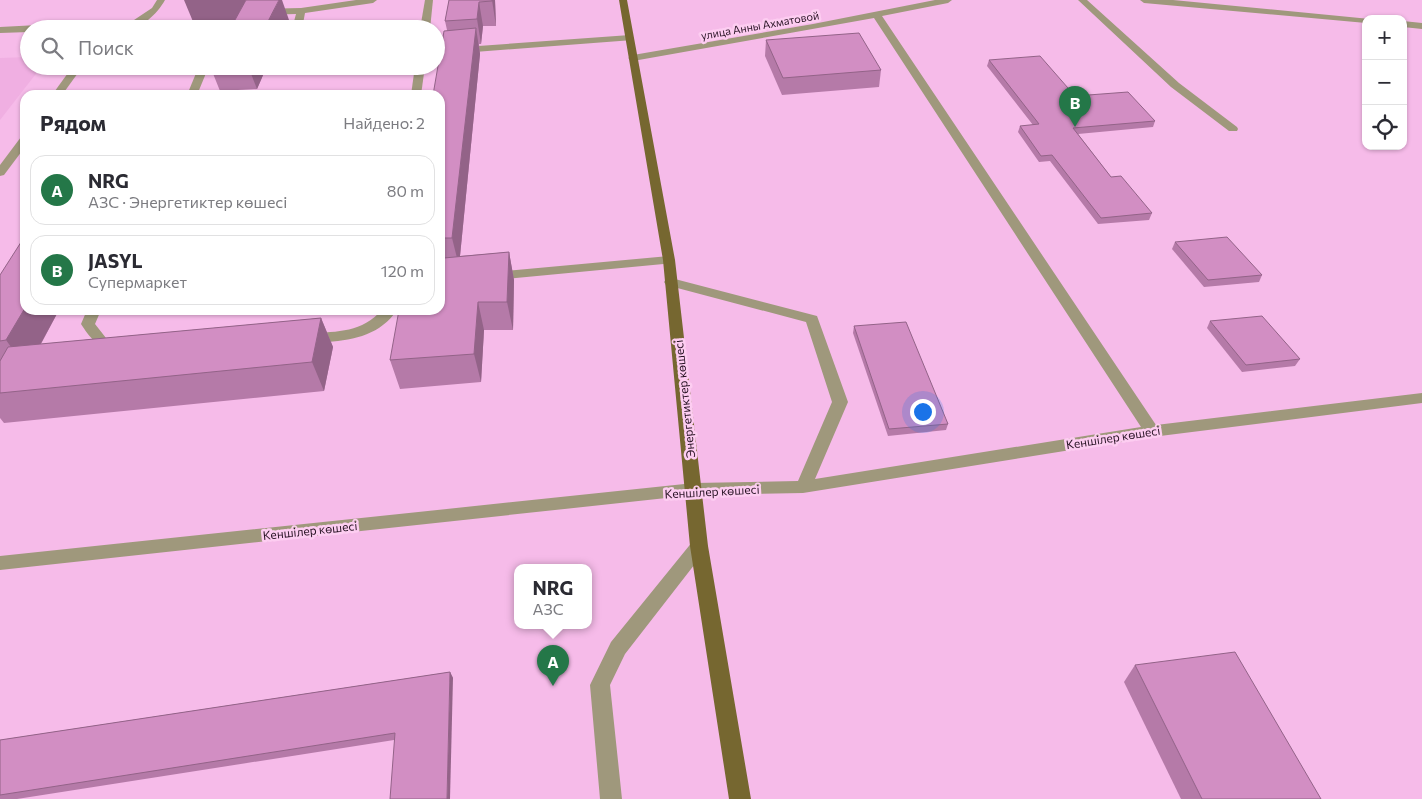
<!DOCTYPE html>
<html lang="ru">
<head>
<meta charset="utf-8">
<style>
	:root { --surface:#fff; --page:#f7f7f7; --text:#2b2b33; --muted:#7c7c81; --line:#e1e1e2; --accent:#247748 }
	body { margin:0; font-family:Commissioner,sans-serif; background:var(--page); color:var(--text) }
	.controls { position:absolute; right:15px; top:15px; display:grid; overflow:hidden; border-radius:10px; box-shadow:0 1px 4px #0004 }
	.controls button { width:45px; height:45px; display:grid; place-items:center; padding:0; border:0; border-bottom:1px solid var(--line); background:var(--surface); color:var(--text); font:25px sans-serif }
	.you { position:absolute; left:922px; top:411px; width:18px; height:18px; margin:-12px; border:4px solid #fff; border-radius:50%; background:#1a73e8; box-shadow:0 0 0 8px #1a73e833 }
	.badge { display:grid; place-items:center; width:32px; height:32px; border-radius:50%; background:var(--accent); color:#fff; font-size:16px; font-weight:700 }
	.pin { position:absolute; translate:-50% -41px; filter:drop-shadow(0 1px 2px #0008) }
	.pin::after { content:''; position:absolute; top:26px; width:18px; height:15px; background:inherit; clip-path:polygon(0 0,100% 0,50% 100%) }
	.popup { position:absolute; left:514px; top:564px; width:78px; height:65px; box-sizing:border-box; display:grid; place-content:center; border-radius:10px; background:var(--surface); filter:drop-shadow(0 1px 4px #0005); font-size:16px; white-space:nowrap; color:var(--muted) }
	.popup b { font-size:19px; color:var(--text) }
	.popup::after { content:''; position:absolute; left:50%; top:100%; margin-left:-10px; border:10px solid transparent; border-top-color:var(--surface) }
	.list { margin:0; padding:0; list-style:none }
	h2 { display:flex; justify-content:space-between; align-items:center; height:65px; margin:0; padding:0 20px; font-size:21px }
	h2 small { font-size:16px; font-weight:400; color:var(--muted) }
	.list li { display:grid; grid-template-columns:32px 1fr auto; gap:15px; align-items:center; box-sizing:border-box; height:70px; margin:0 10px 10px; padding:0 10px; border:1px solid var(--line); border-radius:15px }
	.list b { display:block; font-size:19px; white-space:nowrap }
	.list p { margin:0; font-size:16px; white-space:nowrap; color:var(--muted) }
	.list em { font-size:16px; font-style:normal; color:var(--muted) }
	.icon { flex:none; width:28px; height:28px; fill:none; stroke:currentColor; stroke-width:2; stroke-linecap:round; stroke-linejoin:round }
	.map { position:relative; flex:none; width:1422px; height:799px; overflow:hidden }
	.search { position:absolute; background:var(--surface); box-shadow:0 1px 4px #0004; left:20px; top:20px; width:425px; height:55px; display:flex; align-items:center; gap:12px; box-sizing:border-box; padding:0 18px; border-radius:28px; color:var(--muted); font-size:19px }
	.panel { position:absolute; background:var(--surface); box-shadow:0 1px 4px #0004; left:20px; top:90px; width:425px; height:225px; border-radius:15px }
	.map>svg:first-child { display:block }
	.built { fill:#f0afe2 }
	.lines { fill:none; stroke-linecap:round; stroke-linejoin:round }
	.minor { fill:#9f987c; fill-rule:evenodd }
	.major { fill:#766730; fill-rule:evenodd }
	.wall { fill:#b57aa8 }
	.shaded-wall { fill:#936388 }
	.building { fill:#d28ec3; stroke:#936388 }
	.labels { text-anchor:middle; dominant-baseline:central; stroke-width:5; stroke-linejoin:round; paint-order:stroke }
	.far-street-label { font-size:11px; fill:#281324; stroke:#fdcdf1 }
	.street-label { font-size:12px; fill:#281324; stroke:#fdcdf1 }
</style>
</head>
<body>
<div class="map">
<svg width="1422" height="799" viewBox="0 0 1422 799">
	<rect width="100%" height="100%" fill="#f6bbe9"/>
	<path class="built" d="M29,57V66H42L0,120V58Z"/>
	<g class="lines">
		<g class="minor">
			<path d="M157,0H165C157,14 142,29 125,29L126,26L29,29V32L0,33V27L134,20L152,8Z"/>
			<path d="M356,0H377L373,3L305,13L302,29H292L296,14L260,15L236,29H225L258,9L301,8Z"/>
			<path d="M425,0H433L430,29H420Z"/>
			<path d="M935,0H952L948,3L882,16L1156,425L1422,393V403L1152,437L803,493L694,495L0,570V556L694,483L798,481L832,402L806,322L666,285L664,282L666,279L671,278L817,316L848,402L815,479L1141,427L874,18L633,61L628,58L633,55L813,24Z"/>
			<path d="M1078,0H1087L1179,83L1237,127L1238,129L1237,131H1229L1171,87Z"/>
			<path d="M1140,0H1173L1370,19H1366V23L1144,3Z"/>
			<path d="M1403,21L1422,23V29L1403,27Z"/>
			<path d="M630,35L633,36V40L436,55V49Z"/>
			<path d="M73,66H83L62,95H52Z"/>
			<path d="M199,66H209L197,95H187Z"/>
			<path d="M415,66H425L421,95H411Z"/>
			<path d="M25,136V147L4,175L0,176V165L21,137Z"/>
			<path d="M669,256L675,260L674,263L494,280L487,276L494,272Z"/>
			<path d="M87,310H101L95,324L106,338L122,343L124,346L122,349C103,355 90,338 81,324Z"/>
			<path d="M382,310H397C381,334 355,340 328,342C321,342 313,343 305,341L303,338L305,335L310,333C338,332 362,332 382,310Z"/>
			<path d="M699,539L705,541L708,546L705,551L625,654L610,685L622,799H600L590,685L611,642L693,541Z"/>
		</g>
		<path class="major" d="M619,0H627L675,260L708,546L751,799H729L690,546L663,260Z"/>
	</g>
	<g class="wall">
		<path d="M449,0H495L496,26H483L481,44H479L480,54L460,256L509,252L514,280L513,330H484L481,382L400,389L390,360L440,310L442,267H440V95L447,30L445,21Z"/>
		<path d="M766,40L881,70L879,87L782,95L765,56Z"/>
		<path d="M989,60L1075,96L1155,121L1153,127L1078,134L1111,177L1152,213L1149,220L1098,224L1050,161L1039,162L1018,132L1020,126L1033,125L987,66Z"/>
		<path d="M210,66H267L257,89L220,91Z"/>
		<path d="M1175,242L1262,275L1259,282L1204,287L1172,249Z"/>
		<path d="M0,275L59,310L41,344L321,318L333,347L324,391L4,423L0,418Z"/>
		<path d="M1210,321L1300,359L1295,366L1242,372L1207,328Z"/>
		<path d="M854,326L948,424L946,430L888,436L853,333Z"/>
		<path d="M1135,665L1321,799H1181L1124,682Z"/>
		<path d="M450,672L453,678L394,740L17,799H0V740Z"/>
	</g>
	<g class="shaded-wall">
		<path d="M184,0H246L235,21L194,24Z"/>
		<path d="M279,0H282L289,20L285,29H264Z"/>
		<path d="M492,0H495L496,26Z"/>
		<path d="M479,2L483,26L481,44L477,19Z"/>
		<path d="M476,28L480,54L459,266L452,238Z"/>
		<path d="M248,66H267L257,89Z"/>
		<path d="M509,252L514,280L513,330L507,302Z"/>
		<path d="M478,302L484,330L481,382L474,354Z"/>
		<path d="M25,308V310H59L27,369L6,340Z"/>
		<path d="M321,318L333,347L324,391L312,362Z"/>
		<path d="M450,672L453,678L450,799H447Z"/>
	</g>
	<g class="building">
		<path d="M246,0H279L264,29H230Z"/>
		<path d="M449,0H492V1L479,2L477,19L445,21Z"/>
		<path d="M476,28L452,238H440V95H433L444,31Z"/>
		<path d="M859,33L881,70L783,78L766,40Z"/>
		<path d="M1040,56L1075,96L1128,92L1155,121L1073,128L1111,177L1121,176L1152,213L1101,218L1052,155L1041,156L1020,126L1039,124L989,60Z"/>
		<path d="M25,236V308L6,340L0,341V275Z"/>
		<path d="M1227,237L1262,275L1208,280L1175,242Z"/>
		<path d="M509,252L507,302H478L474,354L390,360L399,310H440V286L444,258Z"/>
		<path d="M1262,316L1300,359L1246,365L1210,321Z"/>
		<path d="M321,318L312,362L0,393V361L8,347Z"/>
		<path d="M906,322L948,424L889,429L854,326Z"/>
		<path d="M1235,652L1321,799H1202L1135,665Z"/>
		<path d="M450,672L447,799H390L395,733L0,795V740Z"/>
	</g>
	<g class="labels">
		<g class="far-street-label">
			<text transform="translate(760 25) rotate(-10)">улица Анны Ахматовой</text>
		</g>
		<g class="street-label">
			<text transform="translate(684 399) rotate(-96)">Энергетиктер көшесі</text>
			<text transform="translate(1113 437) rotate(-9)">Кеншілер көшесі</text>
			<text transform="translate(712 491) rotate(-3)">Кеншілер көшесі</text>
			<text transform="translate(310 530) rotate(-6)">Кеншілер көшесі</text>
		</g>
	</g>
</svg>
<div class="controls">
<button>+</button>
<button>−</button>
<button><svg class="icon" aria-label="locate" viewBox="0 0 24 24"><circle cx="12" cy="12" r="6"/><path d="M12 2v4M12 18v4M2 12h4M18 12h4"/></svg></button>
</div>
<div class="you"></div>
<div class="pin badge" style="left:553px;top:686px">A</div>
<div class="popup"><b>NRG</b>АЗС</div>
<div class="pin badge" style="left:1075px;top:127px">B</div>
<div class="search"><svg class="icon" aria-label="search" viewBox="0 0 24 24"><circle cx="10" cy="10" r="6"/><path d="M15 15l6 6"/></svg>Поиск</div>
<section class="panel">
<h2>Рядом<small>Найдено: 2</small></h2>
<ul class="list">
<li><span class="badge">A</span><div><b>NRG</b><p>АЗС · Энергетиктер көшесі</p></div><em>80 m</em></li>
<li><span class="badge">B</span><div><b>JASYL</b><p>Супермаркет</p></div><em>120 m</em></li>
</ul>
</section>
</div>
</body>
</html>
